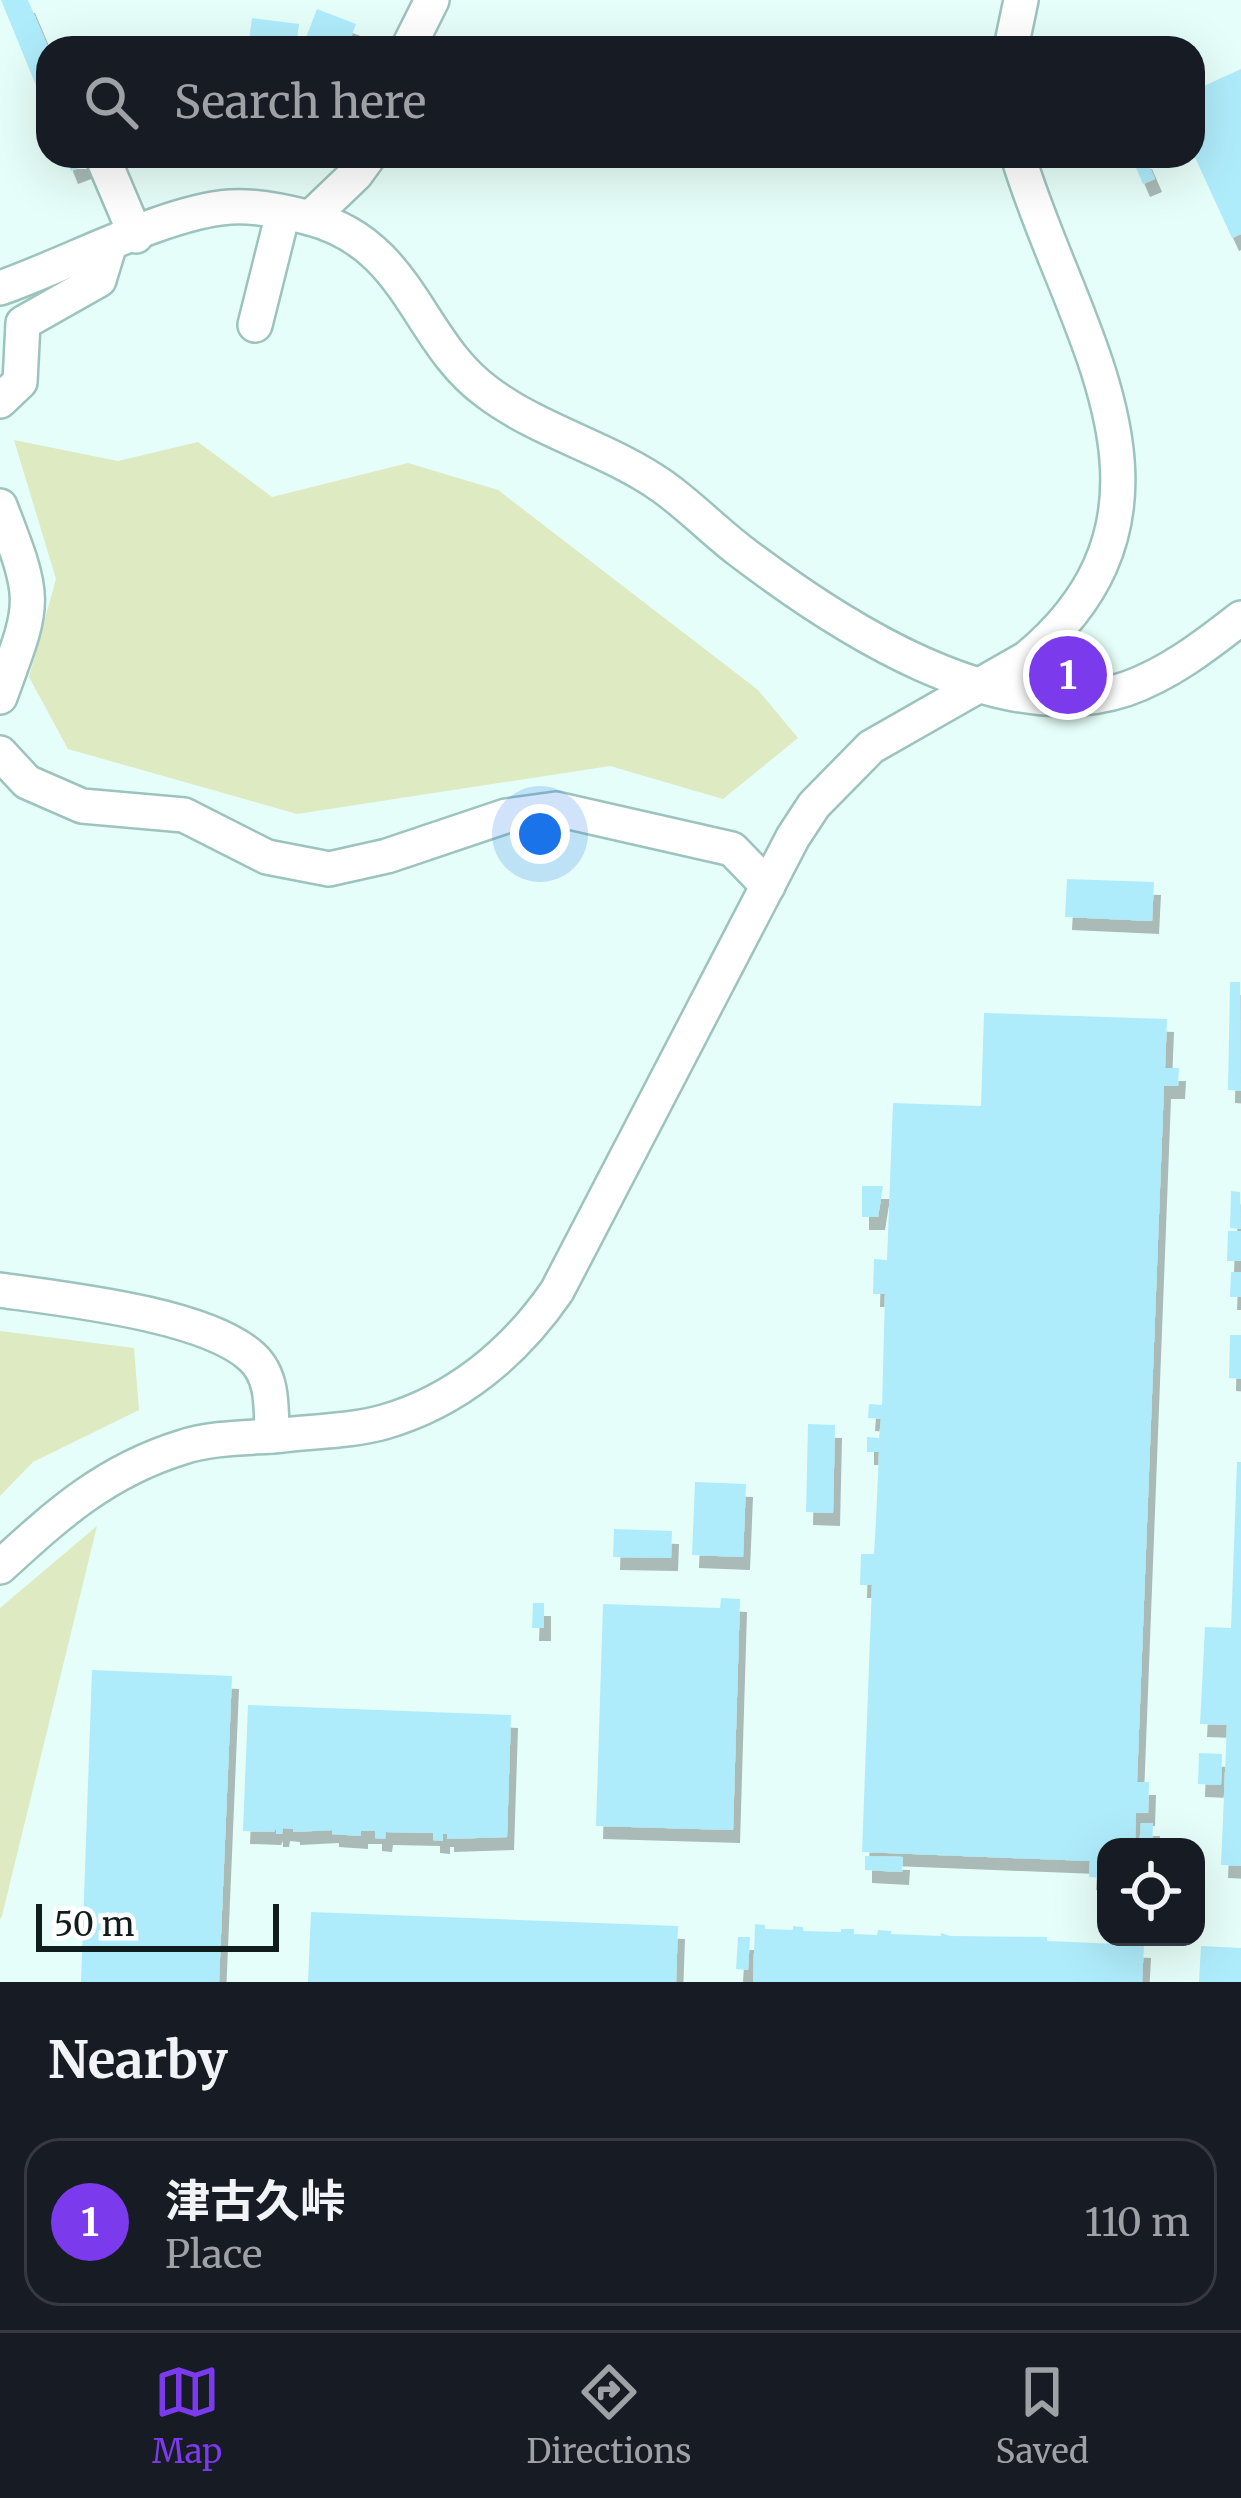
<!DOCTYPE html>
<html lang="en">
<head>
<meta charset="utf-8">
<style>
	:root { --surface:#171b24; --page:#242831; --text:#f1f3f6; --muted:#9ea1a6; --line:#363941; --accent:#7c3aed }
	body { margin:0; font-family:Merriweather,"Noto Sans JP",serif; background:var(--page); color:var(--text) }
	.controls { position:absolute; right:36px; bottom:36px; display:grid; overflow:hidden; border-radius:24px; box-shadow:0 12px 48px #0002 }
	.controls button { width:108px; height:108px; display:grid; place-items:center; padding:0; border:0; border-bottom:3px solid var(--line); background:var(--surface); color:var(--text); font:60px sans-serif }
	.scale { position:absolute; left:36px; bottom:30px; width:243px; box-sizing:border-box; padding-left:12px; border:6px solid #0f1e1c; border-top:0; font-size:33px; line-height:42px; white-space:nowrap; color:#0f1e1c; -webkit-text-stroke:9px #fff; paint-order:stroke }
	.you { position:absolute; left:540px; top:834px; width:42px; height:42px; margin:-30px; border:9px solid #fff; border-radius:50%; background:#1a73e8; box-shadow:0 0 0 18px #1a73e833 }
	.badge { display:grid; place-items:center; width:78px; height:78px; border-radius:50%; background:var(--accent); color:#fff; font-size:39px; font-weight:700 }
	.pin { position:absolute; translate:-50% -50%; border:6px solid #fff; box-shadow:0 3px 12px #0006 }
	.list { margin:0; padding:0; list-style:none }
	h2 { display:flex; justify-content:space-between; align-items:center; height:156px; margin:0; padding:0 48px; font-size:51px }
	h2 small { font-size:39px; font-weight:400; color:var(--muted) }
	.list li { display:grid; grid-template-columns:78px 1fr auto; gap:36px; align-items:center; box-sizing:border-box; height:168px; margin:0 24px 24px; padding:0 24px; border:3px solid var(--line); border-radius:36px }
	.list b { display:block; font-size:45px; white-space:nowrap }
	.list p { margin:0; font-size:39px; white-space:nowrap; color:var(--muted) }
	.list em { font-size:39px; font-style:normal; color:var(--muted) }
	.icon { flex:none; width:66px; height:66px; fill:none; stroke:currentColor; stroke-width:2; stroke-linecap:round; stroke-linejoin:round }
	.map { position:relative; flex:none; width:1241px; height:1982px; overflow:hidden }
	.search { position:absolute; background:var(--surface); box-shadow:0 12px 48px #0002; left:36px; right:36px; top:36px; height:132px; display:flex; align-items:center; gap:30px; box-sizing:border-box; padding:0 42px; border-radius:36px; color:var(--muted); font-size:45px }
	.sheet { height:348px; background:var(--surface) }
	nav { display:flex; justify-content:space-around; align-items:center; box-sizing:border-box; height:168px; border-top:3px solid var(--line); background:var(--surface); font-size:33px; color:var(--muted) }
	nav a { display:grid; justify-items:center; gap:6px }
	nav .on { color:var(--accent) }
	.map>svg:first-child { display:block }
	.green { fill:#ddeac2 }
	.building { fill:#afecfb; filter:url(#shadow) }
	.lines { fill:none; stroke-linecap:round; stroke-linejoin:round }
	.minor-casing { stroke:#9dc3bd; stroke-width:38 }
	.minor { stroke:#fff; stroke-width:33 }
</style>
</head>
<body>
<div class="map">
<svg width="1241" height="1982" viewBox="0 0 1241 1982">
	<defs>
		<filter id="shadow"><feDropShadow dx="7" dy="13" stdDeviation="0" flood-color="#0004"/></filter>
	</defs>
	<rect width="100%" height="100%" fill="#e6fef9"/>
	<g class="green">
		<path d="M14,440L118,461L198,442L272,497L408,463L498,490L758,690L798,738L723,799L610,766L297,814L68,749L29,677L56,579Z"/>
		<path d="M0,1331L134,1348L139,1410L33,1462L0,1496Z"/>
		<path d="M97,1526L2,1916L0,1919V1608Z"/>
	</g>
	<g class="building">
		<path d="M1,0H28L48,47V115Z"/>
		<path d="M317,9L356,24L347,48H302Z"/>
		<path d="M252,18L299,24L296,48H248Z"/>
		<path d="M1241,69V234L1232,238L1193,153V91Z"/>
		<path d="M65,156H93L95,162L71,171Z"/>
		<path d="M1131,156H1145L1155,179L1143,184Z"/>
		<path d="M1067,879L1154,882L1152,921L1065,917Z"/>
		<path d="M1230,982H1240L1241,1091L1228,1090Z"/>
		<path d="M984,1013L1167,1019L1165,1068H1179L1178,1086H1164L1137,1782H1149L1148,1813H1136L1135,1847H1106V1878L1089,1877L1090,1861L862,1852L872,1585H860L861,1554H874L876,1520L879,1452H867V1437L879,1438L881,1419L868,1418L869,1404L882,1405L885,1294H873L874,1259L887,1260L893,1103L981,1106Z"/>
		<path d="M862,1186H883L878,1217H862Z"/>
		<path d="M1231,1191L1240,1192L1241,1229L1230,1228Z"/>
		<path d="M1228,1231H1241V1261H1227Z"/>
		<path d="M1231,1272H1241V1297H1230Z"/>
		<path d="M1230,1335H1241V1379L1229,1378Z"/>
		<path d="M808,1424L835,1425L833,1513L806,1512Z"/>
		<path d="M1237,1462H1241V1866L1221,1865L1227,1725L1200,1724L1205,1627L1231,1628Z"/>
		<path d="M695,1482L746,1484L743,1557L692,1555Z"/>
		<path d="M614,1529L672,1531L671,1558L613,1557Z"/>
		<path d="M721,1598L740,1599L733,1830L596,1826L603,1604L720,1608Z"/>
		<path d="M533,1603H544V1628H532Z"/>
		<path d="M92,1670L232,1676L219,1982H81Z"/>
		<path d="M248,1705L511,1715L507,1837L447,1839V1834H443V1841L433,1840V1833L386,1832L385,1839L375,1838V1831H361V1836L332,1834V1830L293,1832V1829L283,1828L282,1834H276V1828L274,1832L243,1831Z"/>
		<path d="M1199,1753L1222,1754L1221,1785L1198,1784Z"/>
		<path d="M1141,1823H1153L1152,1847H1139Z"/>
		<path d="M865,1856L903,1857L902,1872L865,1870Z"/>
		<path d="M311,1912L678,1926L676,1982H308Z"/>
		<path d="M755,1924L765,1925V1929L793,1930V1926L803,1927V1931L841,1932V1929H854V1934L877,1935L878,1930L891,1931V1934L941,1936V1933L950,1936L1047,1937V1941L1144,1945L1142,1982H753Z"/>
		<path d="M738,1937H750L748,1970L736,1969Z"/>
		<path d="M1201,1946L1241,1948V1982H1199Z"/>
	</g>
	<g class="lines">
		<defs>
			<g id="minor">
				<path d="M408,48L432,0"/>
				<path d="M1011,48L1021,0"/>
				<path d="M102,156L136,236"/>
				<path d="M310,218L356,174L369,156"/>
				<path d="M0,288C67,265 163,212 230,207C254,205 287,212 310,218C411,245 416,340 487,392C540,432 608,448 662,486C689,505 713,530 739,550C836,624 998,732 1126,689C1169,674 1205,646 1241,618"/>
				<path d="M255,325L283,213"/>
				<path d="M0,401L20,382L23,323L99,280L109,247"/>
				<path d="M0,506C38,603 35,601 0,697"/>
				<path d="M0,753L27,782L82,806L184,815L267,857L329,869L387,856L506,816L556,809L732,849L768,886"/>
				<path d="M0,1290C63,1299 206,1314 252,1357C274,1377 271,1409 272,1436"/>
				<path d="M0,1567C58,1514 105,1471 183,1447C214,1437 251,1438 283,1435C317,1431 352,1431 384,1422C457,1401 515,1352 557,1291L793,837L814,805L871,747L1027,658C1209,506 1070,330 1018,156"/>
			</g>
		</defs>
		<use href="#minor" class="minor-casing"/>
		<use href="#minor" class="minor"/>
	</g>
</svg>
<div class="controls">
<button><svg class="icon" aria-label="locate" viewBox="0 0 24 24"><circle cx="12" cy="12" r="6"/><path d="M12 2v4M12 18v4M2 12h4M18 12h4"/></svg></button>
</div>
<div class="scale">50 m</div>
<div class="you"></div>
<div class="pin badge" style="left:1068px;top:675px">1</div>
<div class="search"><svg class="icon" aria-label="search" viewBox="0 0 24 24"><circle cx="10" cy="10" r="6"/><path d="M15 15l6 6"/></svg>Search here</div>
</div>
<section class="sheet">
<h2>Nearby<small></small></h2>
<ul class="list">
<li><span class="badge">1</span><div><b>津古久峠</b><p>Place</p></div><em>110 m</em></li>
</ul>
</section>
<nav>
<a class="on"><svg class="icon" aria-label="map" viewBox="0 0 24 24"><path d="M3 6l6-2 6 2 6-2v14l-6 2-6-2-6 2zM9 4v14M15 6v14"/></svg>Map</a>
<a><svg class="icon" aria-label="directions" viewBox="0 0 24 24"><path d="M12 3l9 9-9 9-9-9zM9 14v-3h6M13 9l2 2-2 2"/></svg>Directions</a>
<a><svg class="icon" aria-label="saved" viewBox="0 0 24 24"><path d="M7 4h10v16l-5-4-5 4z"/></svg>Saved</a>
</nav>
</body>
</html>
